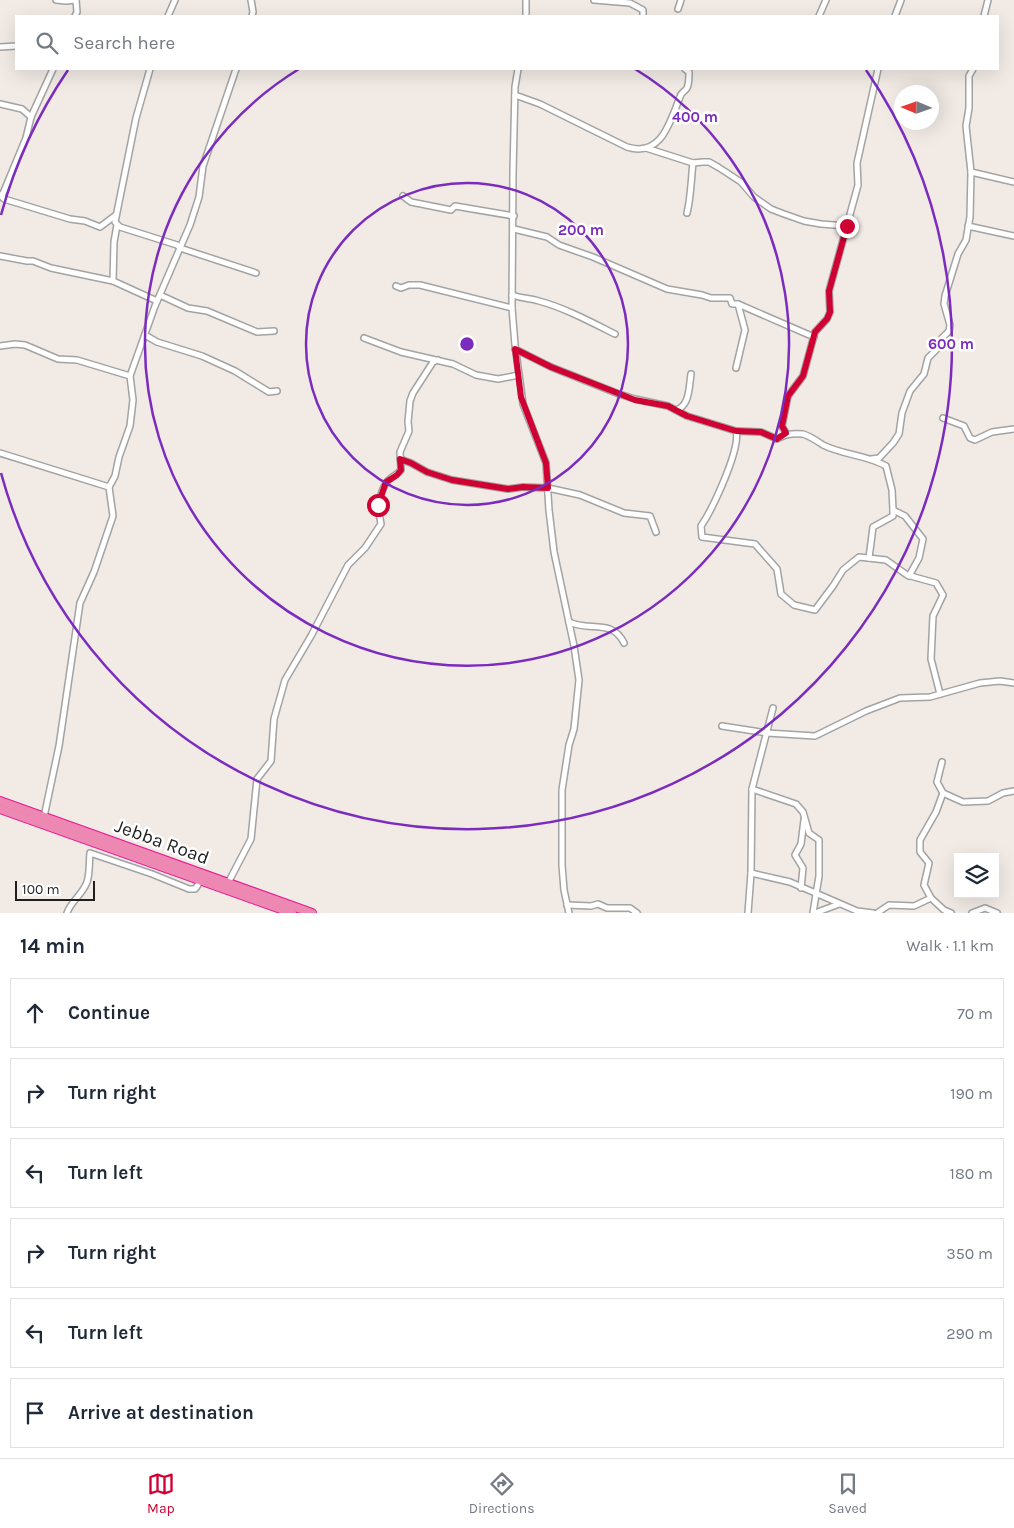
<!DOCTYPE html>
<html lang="en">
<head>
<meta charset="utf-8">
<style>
	:root { --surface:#fff; --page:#f6f6f7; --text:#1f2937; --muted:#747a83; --line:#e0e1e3; --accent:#cf0032 }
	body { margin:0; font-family:Karla,sans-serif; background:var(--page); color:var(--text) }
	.controls { position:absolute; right:15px; bottom:15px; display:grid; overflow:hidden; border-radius:0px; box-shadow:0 5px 20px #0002 }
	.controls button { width:45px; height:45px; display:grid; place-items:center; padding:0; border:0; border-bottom:1px solid var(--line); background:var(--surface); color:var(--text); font:25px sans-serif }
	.compass { position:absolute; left:894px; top:85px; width:45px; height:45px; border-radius:50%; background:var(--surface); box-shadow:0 5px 20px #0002; rotate:272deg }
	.scale { position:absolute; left:15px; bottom:12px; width:80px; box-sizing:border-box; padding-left:5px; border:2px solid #1f1f1f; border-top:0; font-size:14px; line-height:18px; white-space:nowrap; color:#1f1f1f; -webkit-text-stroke:4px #fff; paint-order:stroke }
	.stop { position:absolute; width:15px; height:15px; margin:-11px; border:4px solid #cf0032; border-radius:50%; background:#fff }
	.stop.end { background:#cf0032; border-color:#fff; box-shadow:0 1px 5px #0008 }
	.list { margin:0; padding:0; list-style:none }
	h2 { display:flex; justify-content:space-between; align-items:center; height:65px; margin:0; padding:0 20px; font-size:21px }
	h2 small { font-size:16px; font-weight:400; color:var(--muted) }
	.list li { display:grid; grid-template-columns:32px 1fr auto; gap:15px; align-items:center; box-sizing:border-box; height:70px; margin:0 10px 10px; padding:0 10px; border:1px solid var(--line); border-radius:0px }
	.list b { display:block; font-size:19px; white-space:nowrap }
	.list em { font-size:16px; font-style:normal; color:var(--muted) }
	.icon { flex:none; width:28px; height:28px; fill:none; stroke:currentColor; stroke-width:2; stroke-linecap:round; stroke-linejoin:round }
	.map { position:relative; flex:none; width:1014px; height:913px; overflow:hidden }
	.search { position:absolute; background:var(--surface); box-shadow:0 5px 20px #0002; left:15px; right:15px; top:15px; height:55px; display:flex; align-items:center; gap:12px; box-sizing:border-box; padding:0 18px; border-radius:0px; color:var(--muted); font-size:19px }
	.sheet { height:545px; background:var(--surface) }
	nav { display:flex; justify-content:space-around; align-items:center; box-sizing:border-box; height:70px; border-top:1px solid var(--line); background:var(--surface); font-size:14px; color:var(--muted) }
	nav a { display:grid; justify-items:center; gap:2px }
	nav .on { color:var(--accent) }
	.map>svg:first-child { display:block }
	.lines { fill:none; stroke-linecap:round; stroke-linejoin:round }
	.minor-casing { stroke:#a3a3a3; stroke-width:8 }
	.highway-casing { stroke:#e81992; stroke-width:10 }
	.minor { stroke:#fff; stroke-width:5 }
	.highway { stroke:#ed88b3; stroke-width:8 }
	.route { stroke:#cf0032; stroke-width:6 }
	.ring { fill:none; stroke:#7b2cbf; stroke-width:2.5 }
	.labels { text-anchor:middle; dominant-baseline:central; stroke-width:5; stroke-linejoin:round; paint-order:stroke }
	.street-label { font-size:19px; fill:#1f1f1f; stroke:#fff }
	.centre { fill:#7b2cbf; stroke:#fff; stroke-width:2.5 }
	.ring-label { font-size:15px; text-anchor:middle; font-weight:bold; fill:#7b2cbf; stroke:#fff; stroke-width:5; stroke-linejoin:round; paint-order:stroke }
</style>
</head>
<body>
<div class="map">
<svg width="1014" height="913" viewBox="0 0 1014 913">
	<rect width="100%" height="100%" fill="#f1eae5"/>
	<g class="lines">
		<defs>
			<g id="minor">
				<path d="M56,0L66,1L76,0"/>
				<path d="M251,0L253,12L252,16"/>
				<path d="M594,0L630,3L643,10V16"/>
				<path d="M678,9L681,0"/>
				<path d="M75,16L77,12L76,0"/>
				<path d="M168,16L175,0"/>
				<path d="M526,16V0"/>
				<path d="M819,16L826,0"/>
				<path d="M895,16L901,0"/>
				<path d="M984,16L988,0"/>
				<path d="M0,47L16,46"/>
				<path d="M236,69L203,166L199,197L190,225L180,248L256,273"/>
				<path d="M518,69L515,87L513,172L512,308L515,345L523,404L546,463L549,510L554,552L574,646L579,680L574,729L569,745L562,790V865L564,890L569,913"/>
				<path d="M515,95L540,104L627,147C662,158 670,121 680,97C681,92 685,92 687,88C689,84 689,76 689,72L685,69"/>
				<path d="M0,104L22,109L31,117"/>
				<path d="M646,148L693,163C691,180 691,197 687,213"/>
				<path d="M693,163L703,162H709L718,167L741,182L754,197L771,209L784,214L804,221L821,224L847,226"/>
				<path d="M971,172L1014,182"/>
				<path d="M0,195L4,199L70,219L85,221L100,227L116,215"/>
				<path d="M2,196L26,138L31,117L53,69"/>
				<path d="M403,196L411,202L451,210L455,206L514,216"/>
				<path d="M968,226L1014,236"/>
				<path d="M514,229L547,237L559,245L593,257L667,289L702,295L711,298H730L732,304H738L745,330L736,368"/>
				<path d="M0,256L27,261H33L51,268L113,281L157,301"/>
				<path d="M113,281L114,242L117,225"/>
				<path d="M396,286L401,288L409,285H420L512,308"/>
				<path d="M160,295L188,308L207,311L257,332L274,331"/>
				<path d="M512,295C524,299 529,298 539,301C565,308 591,322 615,334"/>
				<path d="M738,304L814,337"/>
				<path d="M145,335L157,342L202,356L235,371L269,392L277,391"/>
				<path d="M364,338L401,352L453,364L476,375L498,379L519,375"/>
				<path d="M0,346L15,344L25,345L58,359L77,360L130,376"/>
				<path d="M515,349L551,367L619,394L635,399L668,406L687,416L736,431C741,449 712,510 701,526L702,537L755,544L777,569L781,594L794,605L815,610L833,586L843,570L859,557L886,560L907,575L936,583L943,595L933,616L931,659L940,694"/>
				<path d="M676,410C690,406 689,386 691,374"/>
				<path d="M943,418L964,426L970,438L975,440L992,432L1014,429"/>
				<path d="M736,431L761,432L777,439C786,434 792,433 803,434C810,436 817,441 823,445C843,455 867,455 886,466L892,490L893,510L905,516L923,539L919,558L909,576"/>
				<path d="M786,433L782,426L788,396L803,376L815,332L827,319L830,312L829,291L858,185L857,163L878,69"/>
				<path d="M0,453L109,487"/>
				<path d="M400,459L411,463L427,472L452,480L508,489L523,487L548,488L580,495L624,513L650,516L656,532"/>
				<path d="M871,459L879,458L893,443L899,434L902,413L910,391L924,374L928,358L941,345L942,338L949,331L950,325L944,304L945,296L958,254L966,240L970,217L971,172L966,126L969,108V76L973,69"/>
				<path d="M869,558L873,527L893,516V510"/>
				<path d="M569,622C589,632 612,618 624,643"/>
				<path d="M722,726L767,733L815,736L866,711L900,698L930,697L980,683L1000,681L1014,683"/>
				<path d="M942,762L937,782L943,793L963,802L988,801L1003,793L1014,791"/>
				<path d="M752,789L796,804L803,812L809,833L819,840V876L813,913"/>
				<path d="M44,817L59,746L80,603L94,572L113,516L109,487L115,476L119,457L130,426L133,400L130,376L155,306L180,248L177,245L120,227L115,222L136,118L150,69"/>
				<path d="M751,873L790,882L857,911L873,913"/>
				<path d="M228,883L251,839L257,779L271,761L274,719L285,680L311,636L348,565L365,548L381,524C378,510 378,496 386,483C389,478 397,475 401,470L400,452L409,431L408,422L410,401L413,393L433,362L438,360"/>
				<path d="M801,888L803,868L795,855L801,844L804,820"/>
				<path d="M931,898L944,910L951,913"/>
				<path d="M567,905L591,906L598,904L607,908H630L637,913"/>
				<path d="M67,913C71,901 83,894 87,882C90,873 89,862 90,853L152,874L189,889H195L198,885L199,880"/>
				<path d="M748,913L751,873L752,789L773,708"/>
				<path d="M815,913L839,904"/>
				<path d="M877,913L889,905L914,906L931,898L924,885L929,863L920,852V840L936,812L943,793"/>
				<path d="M972,913L985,908L997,913"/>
			</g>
			<g id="highway">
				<path d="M0,801L312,913"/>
				<path d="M0,809L292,913"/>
			</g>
		</defs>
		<use href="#minor" class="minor-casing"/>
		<use href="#highway" class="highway-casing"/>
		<use href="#minor" class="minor"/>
		<use href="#highway" class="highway"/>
	</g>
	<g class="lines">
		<path class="route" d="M378,505L386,482L397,475L401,470L400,459L411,463L427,472L452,480L508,489L523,487L548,488L546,463L521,397L515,349L551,367L620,394L635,400L668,406L687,416L736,431L761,432L777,439L786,433L782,426L788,396L803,376L815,332L827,319L830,312L829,291L847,226"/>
	</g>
	<g class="ring">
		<circle cx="467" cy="344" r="161"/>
		<path d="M635 69A322 322 0 1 1 299 69"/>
		<path d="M1 215A484 484 0 0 1 68 70M866 70A484 484 0 1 1 1 473"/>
	</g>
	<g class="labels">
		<g class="street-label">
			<text transform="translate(162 842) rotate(20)">Jebba Road</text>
		</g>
	</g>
	<circle cx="467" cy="344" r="8" class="centre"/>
	<g class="ring-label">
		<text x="695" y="122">400 m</text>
		<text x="581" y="235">200 m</text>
		<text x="951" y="349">600 m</text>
	</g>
</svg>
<div class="controls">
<button><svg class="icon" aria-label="layers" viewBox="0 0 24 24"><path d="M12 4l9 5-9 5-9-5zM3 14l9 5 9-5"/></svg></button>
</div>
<svg class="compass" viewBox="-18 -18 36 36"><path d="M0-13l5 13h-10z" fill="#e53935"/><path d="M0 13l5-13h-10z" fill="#747a83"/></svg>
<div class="scale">100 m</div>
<div class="stop" style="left:378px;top:505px"></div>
<div class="stop end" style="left:847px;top:226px"></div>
<div class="search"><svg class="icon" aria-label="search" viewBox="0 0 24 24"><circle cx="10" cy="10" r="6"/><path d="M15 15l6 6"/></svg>Search here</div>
</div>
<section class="sheet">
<h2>14 min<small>Walk · 1.1 km</small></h2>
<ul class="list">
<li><svg class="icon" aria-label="ahead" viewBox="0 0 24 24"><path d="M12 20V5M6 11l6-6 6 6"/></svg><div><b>Continue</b></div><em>70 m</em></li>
<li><svg class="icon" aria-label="right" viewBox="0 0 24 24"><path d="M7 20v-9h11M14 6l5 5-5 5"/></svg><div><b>Turn right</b></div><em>190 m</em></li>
<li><svg class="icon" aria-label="left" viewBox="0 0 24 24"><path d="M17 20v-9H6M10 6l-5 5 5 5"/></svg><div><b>Turn left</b></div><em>180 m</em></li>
<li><svg class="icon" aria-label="right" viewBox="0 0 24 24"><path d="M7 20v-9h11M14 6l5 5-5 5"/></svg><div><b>Turn right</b></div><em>350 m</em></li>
<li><svg class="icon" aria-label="left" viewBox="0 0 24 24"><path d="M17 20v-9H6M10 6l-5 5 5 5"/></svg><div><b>Turn left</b></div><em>290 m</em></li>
<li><svg class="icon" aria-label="arrive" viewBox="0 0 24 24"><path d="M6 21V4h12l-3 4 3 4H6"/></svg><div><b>Arrive at destination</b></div></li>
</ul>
</section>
<nav>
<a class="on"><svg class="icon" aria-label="map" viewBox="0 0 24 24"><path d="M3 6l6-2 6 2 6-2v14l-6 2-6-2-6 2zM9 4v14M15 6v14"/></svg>Map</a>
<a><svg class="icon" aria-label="directions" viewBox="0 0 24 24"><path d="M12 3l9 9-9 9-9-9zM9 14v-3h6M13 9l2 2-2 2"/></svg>Directions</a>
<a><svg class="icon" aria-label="saved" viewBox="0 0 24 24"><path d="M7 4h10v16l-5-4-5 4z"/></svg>Saved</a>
</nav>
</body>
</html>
